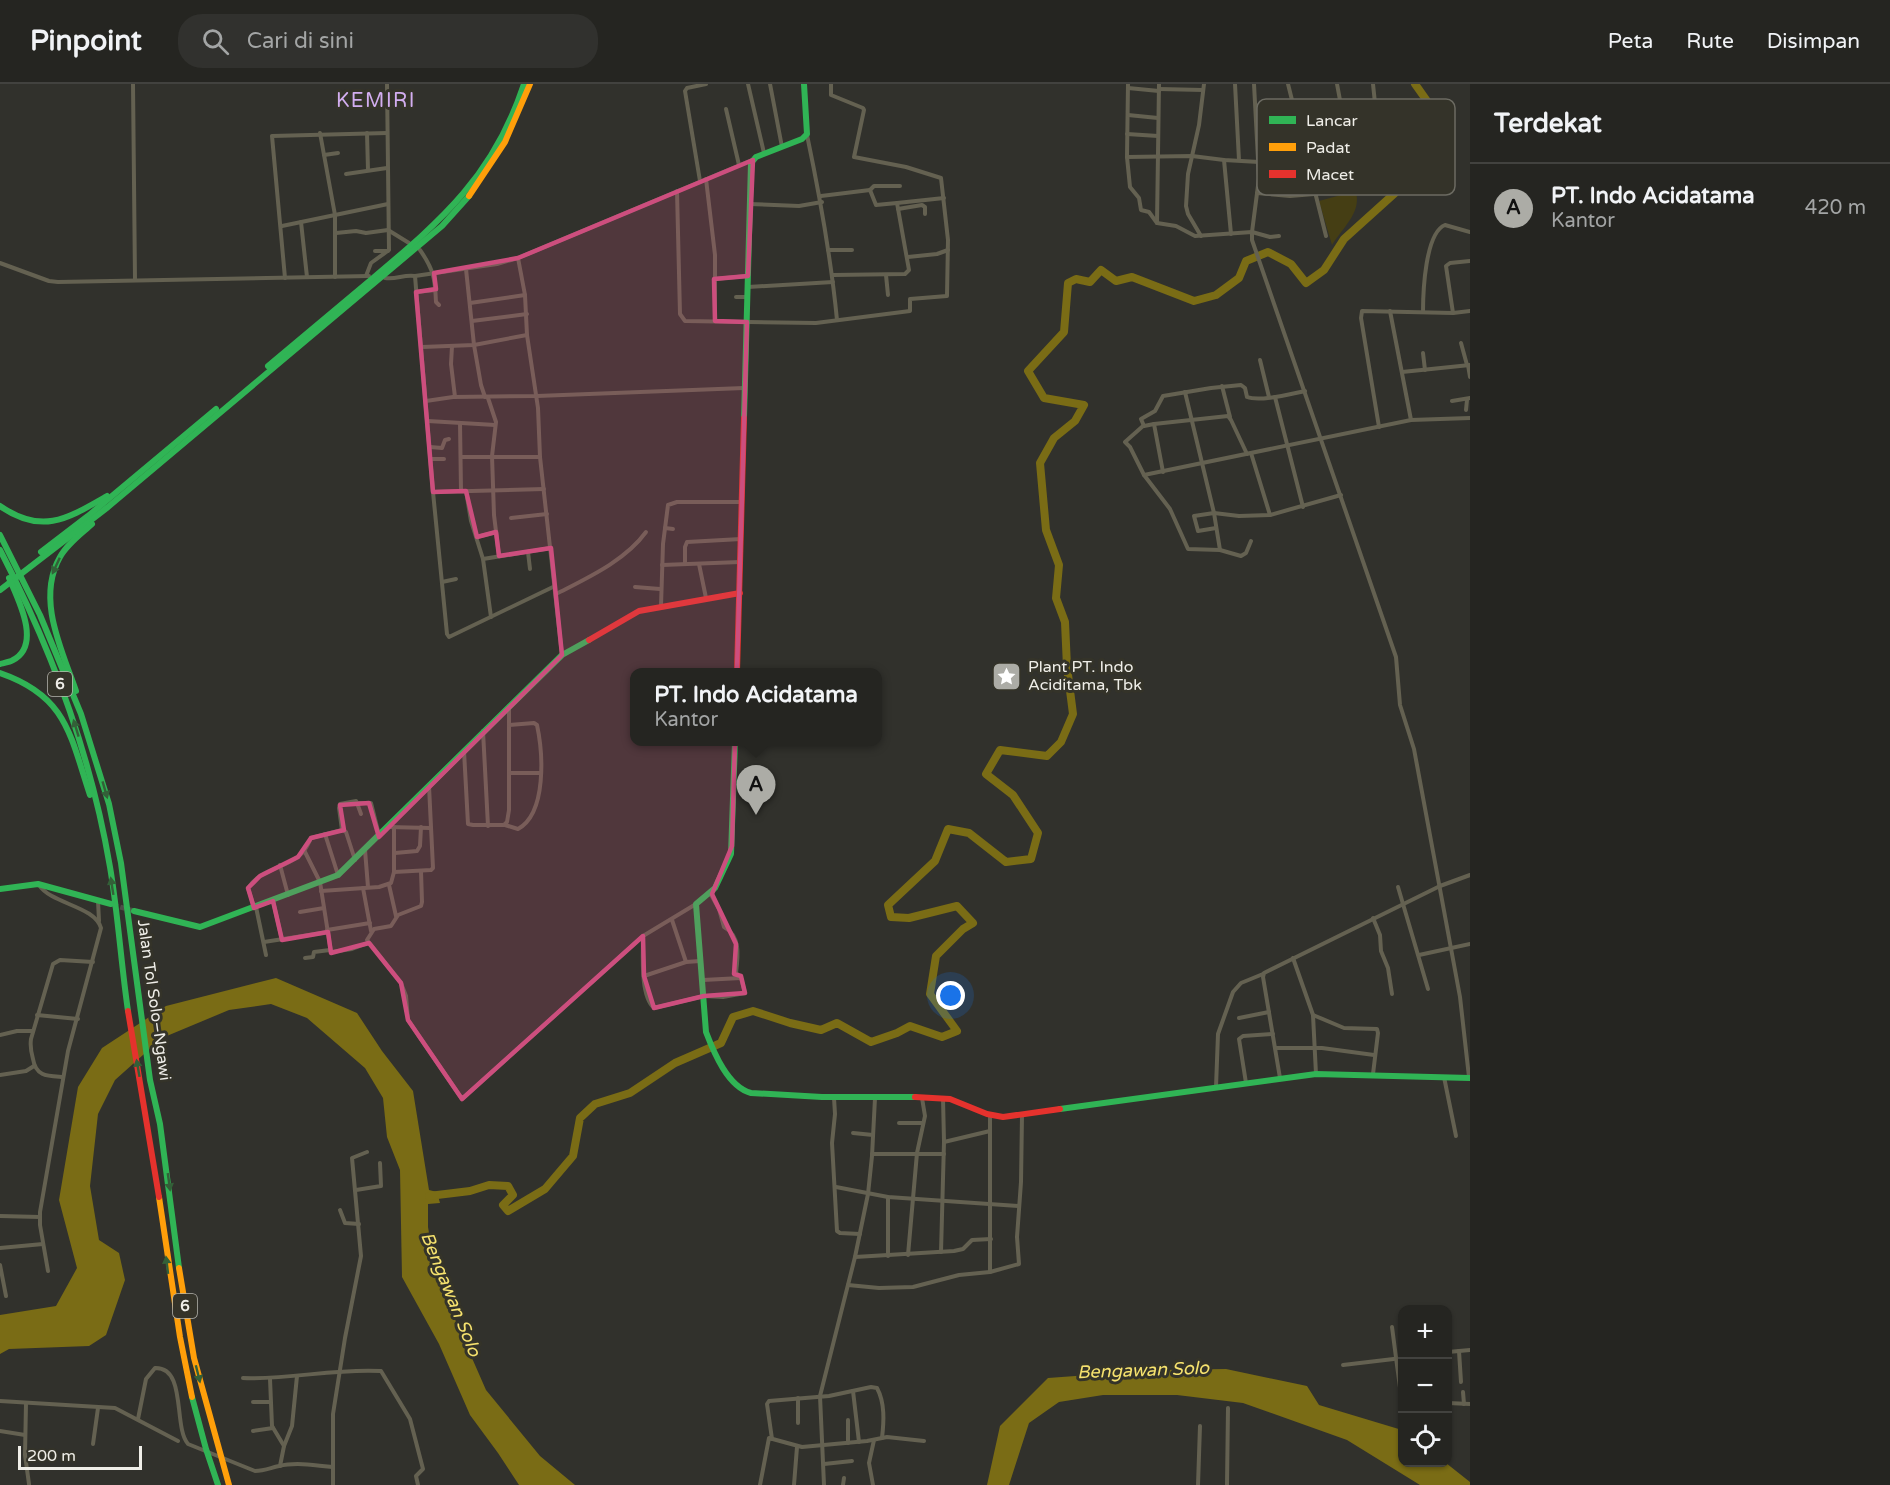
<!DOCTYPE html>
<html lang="id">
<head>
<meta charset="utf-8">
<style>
	:root { --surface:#252521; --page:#31312e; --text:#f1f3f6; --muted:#a3a5a5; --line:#42423f; --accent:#acaca6 }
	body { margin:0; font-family:"Varela Round",sans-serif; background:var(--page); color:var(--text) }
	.controls { position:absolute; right:18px; bottom:18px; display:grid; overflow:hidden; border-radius:12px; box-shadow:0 2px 4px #0004 }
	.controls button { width:54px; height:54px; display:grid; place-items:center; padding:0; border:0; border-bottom:2px solid var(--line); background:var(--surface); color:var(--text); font:30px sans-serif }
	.scale { position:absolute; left:18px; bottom:15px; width:124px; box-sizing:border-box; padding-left:6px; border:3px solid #efeee8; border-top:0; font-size:16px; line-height:21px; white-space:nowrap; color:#efeee8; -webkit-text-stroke:4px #343329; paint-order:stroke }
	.you { position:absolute; left:951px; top:912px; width:21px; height:21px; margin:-15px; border:4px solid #fff; border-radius:50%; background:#1a73e8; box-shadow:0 0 0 9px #1a73e833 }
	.badge { display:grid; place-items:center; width:39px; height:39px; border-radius:50%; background:var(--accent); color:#111; font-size:20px; font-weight:700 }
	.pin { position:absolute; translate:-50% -50px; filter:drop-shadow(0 2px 3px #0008) }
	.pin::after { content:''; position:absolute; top:32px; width:21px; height:18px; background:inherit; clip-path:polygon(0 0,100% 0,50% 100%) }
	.popup { position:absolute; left:630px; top:584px; width:252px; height:78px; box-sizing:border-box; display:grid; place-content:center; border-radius:12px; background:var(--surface); filter:drop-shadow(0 2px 4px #0005); font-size:20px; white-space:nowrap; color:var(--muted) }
	.popup b { font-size:22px; color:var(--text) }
	.popup::after { content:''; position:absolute; left:50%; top:100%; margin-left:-12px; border:12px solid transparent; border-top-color:var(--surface) }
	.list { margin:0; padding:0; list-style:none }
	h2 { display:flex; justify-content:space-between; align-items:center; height:78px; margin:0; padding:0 24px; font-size:26px }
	h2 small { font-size:20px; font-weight:400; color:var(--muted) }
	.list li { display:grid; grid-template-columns:39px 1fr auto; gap:18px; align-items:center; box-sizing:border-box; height:90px; padding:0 24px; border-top:2px solid var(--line) }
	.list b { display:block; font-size:22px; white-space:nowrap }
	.list p { margin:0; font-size:20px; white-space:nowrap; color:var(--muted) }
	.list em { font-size:20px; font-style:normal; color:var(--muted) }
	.icon { flex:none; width:33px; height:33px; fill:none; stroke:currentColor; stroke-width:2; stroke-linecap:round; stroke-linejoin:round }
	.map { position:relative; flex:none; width:1470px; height:1401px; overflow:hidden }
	header { display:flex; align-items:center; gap:36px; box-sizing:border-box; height:84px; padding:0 30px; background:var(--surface); border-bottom:2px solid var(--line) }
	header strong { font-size:28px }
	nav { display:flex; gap:33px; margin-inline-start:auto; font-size:21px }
	.search { width:420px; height:54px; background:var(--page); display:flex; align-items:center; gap:15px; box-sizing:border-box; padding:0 21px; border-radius:24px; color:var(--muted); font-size:22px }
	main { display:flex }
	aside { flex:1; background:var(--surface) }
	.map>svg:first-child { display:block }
	.green { fill:#453e14 }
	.water { fill:#7a6c15 }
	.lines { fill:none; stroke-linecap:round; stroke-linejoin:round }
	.river { stroke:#7a6c15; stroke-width:8 }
	.secondary-tunnel { stroke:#4e4d48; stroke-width:5; stroke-dasharray:5 2.5; stroke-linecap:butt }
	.street { stroke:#646151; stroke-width:4 }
	.fast { stroke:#30b455; stroke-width:6 }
	.slow { stroke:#ff9f0a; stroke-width:6 }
	.jam { stroke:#e5322d; stroke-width:6 }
	.oneway { fill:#336038 }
	.marked { fill:#cd4e7e; fill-opacity:0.2; stroke:#cd4e7e; stroke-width:4.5; stroke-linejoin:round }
	.labels { text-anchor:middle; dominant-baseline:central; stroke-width:6; stroke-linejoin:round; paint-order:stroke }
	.shield { fill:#343329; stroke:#b7b6af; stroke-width:1.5 }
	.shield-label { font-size:15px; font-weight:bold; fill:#efeee8 }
	.poi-label { font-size:16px; fill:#efeee8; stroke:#343329; text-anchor:start }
	.street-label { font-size:16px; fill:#efeee8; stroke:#343329 }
	.water-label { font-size:18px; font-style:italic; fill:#f6e26e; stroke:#343329 }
	.quarter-label { font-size:20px; letter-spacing:1.5px; fill:#d3aef0; stroke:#343329 }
	.key { fill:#343329; stroke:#6c6b62; stroke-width:1.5 }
	.key-label { font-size:16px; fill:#efeee8 }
</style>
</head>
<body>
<header>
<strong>Pinpoint</strong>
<div class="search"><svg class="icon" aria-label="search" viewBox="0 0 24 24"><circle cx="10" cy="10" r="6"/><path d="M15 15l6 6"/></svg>Cari di sini</div>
<nav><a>Peta</a><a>Rute</a><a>Disimpan</a></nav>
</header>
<main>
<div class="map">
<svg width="1470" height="1401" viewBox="0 0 1470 1401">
	<rect width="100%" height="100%" fill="#31312c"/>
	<path class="green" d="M1354,103C1365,126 1343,143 1332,161L1319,117L1341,111L1342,106Z"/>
	<g class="water">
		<path d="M276,894L357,929L382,967L413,1007L429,1106L437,1108L440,1119L428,1120V1143L436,1192L486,1306L540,1372L575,1401H519L498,1369L470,1331L439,1260L402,1193L400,1086L387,1053L383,1014L365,984L307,934L271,920L229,926L162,954L115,996L98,1030L90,1102L99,1156L119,1169L125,1196L106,1251L89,1262L9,1265L0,1270V1231L56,1222L77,1184L59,1116L78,1003L102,964L166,922Z"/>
		<path d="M1226,1285L1307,1302L1319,1321L1402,1346V1378L1446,1379L1470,1398V1401H1420L1347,1356L1243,1319L1177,1311H1103L1059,1318L1029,1339L1009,1401H987L1000,1342L1048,1294L1157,1286Z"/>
	</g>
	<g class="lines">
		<path class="river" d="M429,1112L470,1107L489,1101L508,1102L513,1111L503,1121L508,1127L545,1105L573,1072L580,1034L595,1020L630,1009L675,979L721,959L733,933L753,927L790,939L821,946L837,939L871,958L897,949L910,942L942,953L957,947L930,910L936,872L963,845L973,839L957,822L909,834L891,833L888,821L935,777L948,745L969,749L1006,778L1031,775L1038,749L1013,711L986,690L1000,666L1047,672L1061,658L1073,630L1067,583L1065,538L1056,514L1059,481L1046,446L1040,379L1054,354L1075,337L1084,321L1044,314L1028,287L1064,248L1068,199L1076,195L1090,198L1101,186L1116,197L1132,193L1194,217L1216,211L1239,194L1246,177L1268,168L1291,180L1306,199L1324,186L1344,155L1395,109L1413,57L1425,42L1432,24L1415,0"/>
		<path class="secondary-tunnel" d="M113,821L134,827"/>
		<g class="street">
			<path d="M133,0L135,196"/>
			<path d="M748,0L764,69"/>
			<path d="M770,0L782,63"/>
			<path d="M1128,0L1127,73L1130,103L1139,114L1141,126L1149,128L1157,139L1176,142L1195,152L1252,148L1270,153L1279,152"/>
			<path d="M1235,0L1239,76"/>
			<path d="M1254,0L1259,94L1252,148V156L1396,573L1400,621L1414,665L1460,913L1469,993"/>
			<path d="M1288,0L1326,152"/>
			<path d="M1337,0L1347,54"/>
			<path d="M1373,0L1378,48L1375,70"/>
			<path d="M1128,4L1159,7"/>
			<path d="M1159,5L1203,6"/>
			<path d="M726,25L739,81"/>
			<path d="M1128,31L1158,34"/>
			<path d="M320,49L335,131V193"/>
			<path d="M367,49L368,86"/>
			<path d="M1127,50L1158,52"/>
			<path d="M807,51C820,113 831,174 837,236"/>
			<path d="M1337,56L1339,96L1343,99L1355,98"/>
			<path d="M324,71L338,69"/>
			<path d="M1259,71L1378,48L1415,49"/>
			<path d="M1127,73L1192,72L1224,76L1259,78"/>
			<path d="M1224,76L1231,150"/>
			<path d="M346,90L387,84"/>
			<path d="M706,95L715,171V237"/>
			<path d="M700,97L685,7L687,4L706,0"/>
			<path d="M870,106L874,102H900"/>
			<path d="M677,107L680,230L685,237L816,239L910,227V215L947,212L948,156L941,94L906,83L854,73L864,26L863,24L831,11V0"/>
			<path d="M1257,109L1290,112L1314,110"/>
			<path d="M821,112L870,106L876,121L897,119L909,186L905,190L833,191"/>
			<path d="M897,119L944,114"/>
			<path d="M749,120L799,122L822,118"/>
			<path d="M898,125L922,121L925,123V130"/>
			<path d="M301,138L307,193"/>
			<path d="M1157,139L1159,0"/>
			<path d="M282,142L388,120"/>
			<path d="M336,149L356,147L366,149L388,146L409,159"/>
			<path d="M1201,152L1188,130L1186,122L1188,90L1199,41L1204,0"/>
			<path d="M420,166C434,186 435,195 436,218L439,221"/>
			<path d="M828,166H852"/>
			<path d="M375,167H388"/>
			<path d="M908,173L937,170L948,166"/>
			<path d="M518,174L525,211L527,251L538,324L540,373L562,571"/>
			<path d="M0,179L49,197L58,198L369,192"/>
			<path d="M466,185L474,261L481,301L485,313"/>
			<path d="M886,191L888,211"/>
			<path d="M366,192L371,179L389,166L387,0"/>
			<path d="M415,192L433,408L447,550L449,553L555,502"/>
			<path d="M285,194L272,52L387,49"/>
			<path d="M385,194C396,196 404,190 415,192L497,180L518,174L752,76"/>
			<path d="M714,195L747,192"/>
			<path d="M748,203L833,198"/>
			<path d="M416,208L436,206"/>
			<path d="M736,213H747"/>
			<path d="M470,219L525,211"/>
			<path d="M1390,227L1411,336"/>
			<path d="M1423,228C1423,209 1425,149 1445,141L1470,148"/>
			<path d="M1453,229L1446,182L1450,179L1470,177"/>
			<path d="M472,237L527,230"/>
			<path d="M1461,259L1467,281"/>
			<path d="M452,262L451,280L455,313"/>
			<path d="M422,263L474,261L527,251"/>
			<path d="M1423,269L1425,286"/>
			<path d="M1260,276L1269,313"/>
			<path d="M1468,281L1470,293"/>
			<path d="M1402,288L1470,281"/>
			<path d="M1222,302L1230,333"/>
			<path d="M1185,308L1214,429L1220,466"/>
			<path d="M1275,313L1303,423"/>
			<path d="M488,314L496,338L492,372L494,431L499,472"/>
			<path d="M426,317L453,313L537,312L744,304"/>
			<path d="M1452,317L1470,314"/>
			<path d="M1466,326L1467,316"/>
			<path d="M428,337L495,341"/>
			<path d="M460,339L461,407"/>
			<path d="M1154,340L1163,388"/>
			<path d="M1143,342L1125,358L1130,363L1144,391L1411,336L1470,334"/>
			<path d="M1379,343L1361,234L1362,227L1453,229L1470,227"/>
			<path d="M430,363L442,364L445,356L449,355"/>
			<path d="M1251,369L1270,431"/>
			<path d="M1247,370L1231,336L1228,332L1154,340L1144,342L1141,335L1155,327L1163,312L1211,304L1241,301L1245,304L1247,313C1260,318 1290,310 1305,307"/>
			<path d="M461,373H540"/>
			<path d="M431,375H444"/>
			<path d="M1144,391L1170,425L1188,465L1220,466L1241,472L1246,469L1251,457"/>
			<path d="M466,407L471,437L483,475L491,533"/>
			<path d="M433,408L544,405"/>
			<path d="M511,434L547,430"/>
			<path d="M665,444L673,445"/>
			<path d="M1216,444L1198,447L1194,432L1214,429L1239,432L1270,431L1341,411"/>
			<path d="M477,453L496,448"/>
			<path d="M528,468L530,485"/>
			<path d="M483,475L551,464"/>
			<path d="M685,480V463L687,458L741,455"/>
			<path d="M699,480L706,514"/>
			<path d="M662,481L740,478"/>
			<path d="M442,498L456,495"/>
			<path d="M635,503L660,505"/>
			<path d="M556,510C587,494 625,477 646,448"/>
			<path d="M661,522L663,460L668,421L677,418H742"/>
			<path d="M483,647L488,742"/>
			<path d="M464,667L468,740L473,741H504L507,738L509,726V622"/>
			<path d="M510,689H541"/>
			<path d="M357,719L361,730"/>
			<path d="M505,741L518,745C547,729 543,669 537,641L534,639L509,641"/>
			<path d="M388,743L430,744"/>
			<path d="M342,746L346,748L355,776"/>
			<path d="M325,750L338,791"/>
			<path d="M304,766L320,798L331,868L352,865L368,859"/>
			<path d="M365,766L368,803"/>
			<path d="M395,769L417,767L420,762L421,743"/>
			<path d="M280,781L288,811"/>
			<path d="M421,787L422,818L421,822L398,831L391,842L374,845L367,856L401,899L406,912L408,936L462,1015L643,852L696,820"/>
			<path d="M394,788L431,786L433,784L429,702"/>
			<path d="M39,801C51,820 95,822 101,844L68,967L40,1128V1141L48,1187"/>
			<path d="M389,801L396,832"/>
			<path d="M1398,803L1428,905"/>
			<path d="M363,804L371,847"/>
			<path d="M321,807L379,803L391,799L394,788V743"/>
			<path d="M98,817L99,837"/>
			<path d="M273,817L282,856"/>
			<path d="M254,823L248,804C260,785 284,785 300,771C306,766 308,760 311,754L342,746L339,724L340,720L356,717L357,719H371L379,751"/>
			<path d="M256,823L266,871"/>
			<path d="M300,828L324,824"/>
			<path d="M1373,834L1380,851L1381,867L1388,884L1392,910"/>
			<path d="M672,836L686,878"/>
			<path d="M327,846L370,839"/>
			<path d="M643,853C643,871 640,912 654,924L704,912L723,913L745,909L741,894L736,889C738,873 741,852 724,843L719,825L710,809"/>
			<path d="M264,858L328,848"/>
			<path d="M1419,871L1470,860"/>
			<path d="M305,874L313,873L314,868L330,866"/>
			<path d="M1293,874L1313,931L1316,990"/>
			<path d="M644,892L686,878L700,877"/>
			<path d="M703,896L741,894"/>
			<path d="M37,931L78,935"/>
			<path d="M1313,931L1344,944L1377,945L1378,949L1373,990"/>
			<path d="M1239,934L1269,928"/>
			<path d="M0,951L17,947H33"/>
			<path d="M1276,964H1322L1374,971"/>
			<path d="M0,991L26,987L34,982"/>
			<path d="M63,993C48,992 36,993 33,975C31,968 30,962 31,955L53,880L60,876L93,878"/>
			<path d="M1444,993L1456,1052"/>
			<path d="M1280,994L1263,893L1264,889L1440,802L1470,791"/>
			<path d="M1246,999L1239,955L1243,952L1273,950"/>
			<path d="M1216,1003L1218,950L1233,908L1241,899L1263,890"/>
			<path d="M834,1014L835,1030L832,1059L837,1147L840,1149L860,1150"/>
			<path d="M899,1039H923"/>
			<path d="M853,1049L873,1051"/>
			<path d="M944,1058L990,1047"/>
			<path d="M872,1070H944"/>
			<path d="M836,1103L888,1113L1019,1122"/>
			<path d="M356,1106L381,1102L380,1079"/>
			<path d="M888,1113V1172"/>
			<path d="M340,1126L345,1139L359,1140"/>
			<path d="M0,1132L40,1133"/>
			<path d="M0,1164L43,1160"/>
			<path d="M941,1168L944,1058L943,1014"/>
			<path d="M908,1171L917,1069L925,1032L922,1014"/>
			<path d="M855,1173L954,1167L963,1165L972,1156L991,1155"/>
			<path d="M0,1181L6,1212"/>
			<path d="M990,1188V1031"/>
			<path d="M848,1201L879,1204L913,1203L959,1191L990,1188L1019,1180L1017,1153L1021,1098L1022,1031"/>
			<path d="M1392,1243L1402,1319"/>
			<path d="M1459,1267L1461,1298"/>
			<path d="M1448,1268L1470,1266"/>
			<path d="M1343,1281L1402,1274"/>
			<path d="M243,1294C289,1296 335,1284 381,1287L410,1335L423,1385L416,1392L418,1401"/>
			<path d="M270,1295L272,1342L284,1362L280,1382"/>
			<path d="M853,1307L859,1358"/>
			<path d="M1463,1308L1464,1320"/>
			<path d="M0,1317L115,1324L178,1357"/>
			<path d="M253,1318H270"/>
			<path d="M26,1319L25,1371L29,1400"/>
			<path d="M1448,1319L1470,1320"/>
			<path d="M138,1335L146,1295L155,1284C187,1283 173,1343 188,1360L255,1387C264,1387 270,1384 279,1382C295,1378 315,1381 332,1383"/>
			<path d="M848,1336V1359"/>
			<path d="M798,1339V1314"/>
			<path d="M0,1347L25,1351"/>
			<path d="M253,1347L273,1344"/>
			<path d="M772,1355L767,1320L769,1317L829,1312L871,1303L877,1304C885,1319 884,1337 882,1354"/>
			<path d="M93,1360L98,1324"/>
			<path d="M284,1362L292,1342L297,1292"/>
			<path d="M824,1380L852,1377"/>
			<path d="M333,1401V1330L345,1254L361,1172L352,1074L367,1068"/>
			<path d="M760,1401L769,1354L802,1363L867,1357L887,1353L924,1357"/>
			<path d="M794,1401L797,1363"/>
			<path d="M824,1401L820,1312L855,1173L868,1110L872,1072L875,1014"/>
			<path d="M843,1401L844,1394"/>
			<path d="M873,1401L869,1379L874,1356"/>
			<path d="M1198,1401L1200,1342"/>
			<path d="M1227,1401L1228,1324"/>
		</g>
		<g class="fast">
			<path d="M268,282C303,253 338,223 373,194C443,135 494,91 524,0"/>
			<path d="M744,334L751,79L756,73L802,55L807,50L804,0"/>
			<path d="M0,422C42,451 67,435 107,412"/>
			<path d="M0,451L40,531L81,630L109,720L121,779L150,996L160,1040L179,1184"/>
			<path d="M0,466C52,566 91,671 110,783C118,830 121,879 128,927"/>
			<path d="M41,468L88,432L216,325"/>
			<path d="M0,506L108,423L442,142L469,112"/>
			<path d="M0,580C4,579 10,578 13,576C42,561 18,515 9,494"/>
			<path d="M0,589C67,612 70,651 90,711"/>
			<path d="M76,607C62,566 36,515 60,473C67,460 81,450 92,440"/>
			<path d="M735,658L731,770L715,804L696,820L706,948C714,969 728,1003 751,1009L822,1013H915"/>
			<path d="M0,805L38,800L111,820"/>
			<path d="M134,827L200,843L338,791L562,571L589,556"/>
			<path d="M1060,1025L1316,990L1470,994"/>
			<path d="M192,1313L206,1365L218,1401"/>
		</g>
		<g class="slow">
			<path d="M469,112L505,58L530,0"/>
			<path d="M159,1113L180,1253L192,1313"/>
			<path d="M179,1184L194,1274L229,1401"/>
		</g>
		<g class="jam">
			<path d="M589,556L639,527L740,509"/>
			<path d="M737,588L744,334"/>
			<path d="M128,927L159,1113"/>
			<path d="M915,1013L950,1015L987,1030L1003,1033L1060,1025"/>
		</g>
	</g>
	<defs><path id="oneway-solid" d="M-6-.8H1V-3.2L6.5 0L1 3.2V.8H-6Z" transform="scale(1.5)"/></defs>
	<g class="oneway">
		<use href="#oneway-solid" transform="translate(56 482) rotate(115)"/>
		<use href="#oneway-solid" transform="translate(76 644) rotate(-107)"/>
		<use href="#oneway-solid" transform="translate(105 706) rotate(74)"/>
		<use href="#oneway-solid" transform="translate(112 802) rotate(-99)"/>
		<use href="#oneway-solid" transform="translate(138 984) rotate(-100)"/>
		<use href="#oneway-solid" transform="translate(169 1098) rotate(82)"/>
		<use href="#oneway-solid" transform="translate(167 1181) rotate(-97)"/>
		<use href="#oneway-solid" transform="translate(198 1290) rotate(76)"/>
	</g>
	<path class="marked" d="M753,76L748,192L714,195L715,237L747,238L732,762L712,810L736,860L734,890L741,892L745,909L704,912L654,924L644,892L643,852L462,1015L408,936L401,899L369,859L331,869L328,848L282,856L273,817L254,824L248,804L260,792L298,773L311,754L344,746L340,721L369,719L379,753L562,571L551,464L499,472L496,448L477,453L466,407L433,408L416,208L436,205L434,189L518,174Z"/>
	<defs>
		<symbol id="sight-square" viewBox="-11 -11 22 22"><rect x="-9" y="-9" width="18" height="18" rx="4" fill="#acaca6" stroke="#343329"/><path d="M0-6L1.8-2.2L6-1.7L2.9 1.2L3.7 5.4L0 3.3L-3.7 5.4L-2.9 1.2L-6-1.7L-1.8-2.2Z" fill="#fff"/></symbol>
	</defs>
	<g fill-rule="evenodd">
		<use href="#sight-square" x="990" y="576" width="33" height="33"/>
	</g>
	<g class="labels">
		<g class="shield">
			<rect x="48" y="588" width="24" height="24" rx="4.5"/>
			<rect x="173" y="1210" width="24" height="24" rx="4.5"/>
		</g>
		<g class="shield-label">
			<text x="60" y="600">6</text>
			<text x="185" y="1222">6</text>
		</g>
		<g class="poi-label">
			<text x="1028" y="583">Plant PT. Indo<tspan x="1028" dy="18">Aciditama, Tbk</tspan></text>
		</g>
		<g class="street-label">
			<text transform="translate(154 916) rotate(82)">Jalan Tol Solo–Ngawi</text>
		</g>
		<g class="water-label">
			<text transform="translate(451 1210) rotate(68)">Bengawan Solo</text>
			<text transform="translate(1143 1286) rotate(-2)">Bengawan Solo</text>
		</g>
		<g class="quarter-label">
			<text x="376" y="17">KEMIRI</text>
		</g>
	</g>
	<rect x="1257" y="15" width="198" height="96" rx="9" class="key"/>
	<rect x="1269" y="32" width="27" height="8" fill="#30b455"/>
	<rect x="1269" y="59" width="27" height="8" fill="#ff9f0a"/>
	<rect x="1269" y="86" width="27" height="8" fill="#e5322d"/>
	<g class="key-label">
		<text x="1306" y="42">Lancar</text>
		<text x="1306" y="69">Padat</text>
		<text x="1306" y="96">Macet</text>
	</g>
</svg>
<div class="controls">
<button>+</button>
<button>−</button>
<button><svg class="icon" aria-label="locate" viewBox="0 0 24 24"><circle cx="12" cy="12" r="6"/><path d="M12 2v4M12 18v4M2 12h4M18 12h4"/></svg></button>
</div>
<div class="scale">200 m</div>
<div class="you"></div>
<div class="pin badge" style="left:756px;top:731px">A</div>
<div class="popup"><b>PT. Indo Acidatama</b>Kantor</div>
</div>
<aside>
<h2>Terdekat<small></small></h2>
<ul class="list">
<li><span class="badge">A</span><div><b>PT. Indo Acidatama</b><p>Kantor</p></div><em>420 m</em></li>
</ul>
</aside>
</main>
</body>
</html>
